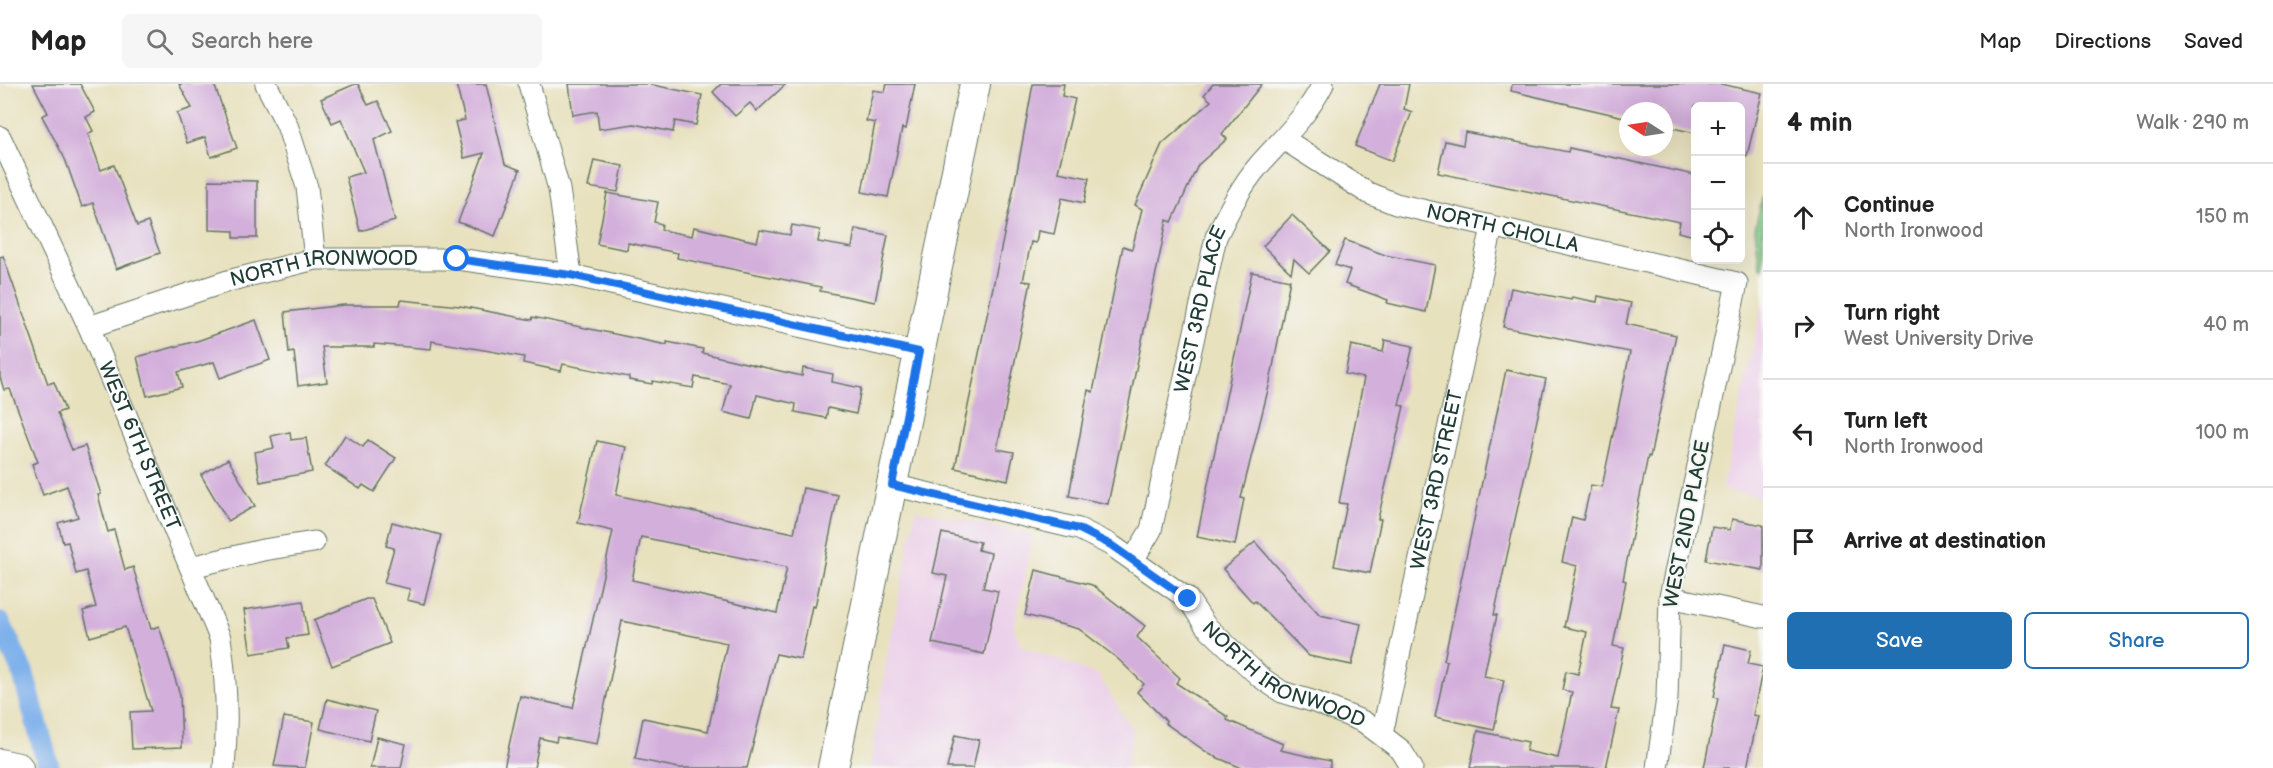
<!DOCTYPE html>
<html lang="en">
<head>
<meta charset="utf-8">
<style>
	:root { --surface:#fff; --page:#f6f6f6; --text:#222; --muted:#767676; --line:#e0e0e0; --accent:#1f6fb2 }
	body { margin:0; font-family:"Balsamiq Sans",sans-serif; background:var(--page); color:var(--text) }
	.controls { position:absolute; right:18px; top:18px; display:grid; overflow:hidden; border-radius:9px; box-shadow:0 6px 24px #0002 }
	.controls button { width:54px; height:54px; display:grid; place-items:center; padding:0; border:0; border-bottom:2px solid var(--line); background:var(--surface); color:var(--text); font:30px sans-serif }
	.compass { position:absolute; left:1619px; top:18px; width:54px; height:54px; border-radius:50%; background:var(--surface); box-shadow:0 6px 24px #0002; rotate:282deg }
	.stop { position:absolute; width:18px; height:18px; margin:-14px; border:4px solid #1a73e8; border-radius:50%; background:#fff }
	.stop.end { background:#1a73e8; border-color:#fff; box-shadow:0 2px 6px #0008 }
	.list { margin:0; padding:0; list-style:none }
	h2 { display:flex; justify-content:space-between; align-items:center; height:78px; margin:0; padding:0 24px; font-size:26px }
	h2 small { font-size:20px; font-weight:400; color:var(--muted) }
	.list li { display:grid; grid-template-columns:39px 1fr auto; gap:18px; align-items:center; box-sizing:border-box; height:108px; padding:0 24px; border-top:2px solid var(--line) }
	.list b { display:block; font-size:22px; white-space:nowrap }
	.list p { margin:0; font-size:20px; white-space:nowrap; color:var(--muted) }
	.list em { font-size:20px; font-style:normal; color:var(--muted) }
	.actions { display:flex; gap:12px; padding:18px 24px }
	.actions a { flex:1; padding:14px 0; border:2px solid var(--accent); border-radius:9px; text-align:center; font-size:21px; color:var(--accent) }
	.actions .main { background:var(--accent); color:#fff }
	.icon { flex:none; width:33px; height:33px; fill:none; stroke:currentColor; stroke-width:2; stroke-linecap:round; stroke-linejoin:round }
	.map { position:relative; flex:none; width:1763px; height:684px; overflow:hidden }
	header { display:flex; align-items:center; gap:36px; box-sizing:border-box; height:84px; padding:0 30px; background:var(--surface); border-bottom:2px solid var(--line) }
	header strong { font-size:28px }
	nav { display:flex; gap:33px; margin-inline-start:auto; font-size:21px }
	.search { width:420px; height:54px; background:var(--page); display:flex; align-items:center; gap:15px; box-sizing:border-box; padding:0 21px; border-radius:9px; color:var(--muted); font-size:22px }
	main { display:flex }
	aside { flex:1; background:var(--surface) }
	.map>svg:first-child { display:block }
	.built { fill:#ecd1ea }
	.green { fill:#82cb88; stroke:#50845e; stroke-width:1.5 }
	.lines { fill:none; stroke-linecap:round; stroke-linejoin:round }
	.canal { stroke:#7fb1eb; stroke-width:22 }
	.building { fill:#d3afdb; fill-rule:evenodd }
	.minor-casing { stroke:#657664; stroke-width:23 }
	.secondary-casing { stroke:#657664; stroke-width:32 }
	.minor { stroke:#fff; stroke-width:21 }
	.secondary { stroke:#fff; stroke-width:30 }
	.route { stroke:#1a73e8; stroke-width:8 }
	.labels { text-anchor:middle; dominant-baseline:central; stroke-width:4.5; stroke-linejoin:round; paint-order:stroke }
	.street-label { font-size:20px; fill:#1f3d34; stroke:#f6f6f2 }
</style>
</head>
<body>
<header>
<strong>Map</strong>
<div class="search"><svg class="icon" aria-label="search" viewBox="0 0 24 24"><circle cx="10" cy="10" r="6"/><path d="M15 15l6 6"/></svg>Search here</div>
<nav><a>Map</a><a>Directions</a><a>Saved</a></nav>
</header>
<main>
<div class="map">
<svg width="1763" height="684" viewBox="0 0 1763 684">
	<rect width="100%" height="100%" fill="#f6f6f2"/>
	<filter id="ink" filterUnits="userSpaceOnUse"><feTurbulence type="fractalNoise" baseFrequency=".0167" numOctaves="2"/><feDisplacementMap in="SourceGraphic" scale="12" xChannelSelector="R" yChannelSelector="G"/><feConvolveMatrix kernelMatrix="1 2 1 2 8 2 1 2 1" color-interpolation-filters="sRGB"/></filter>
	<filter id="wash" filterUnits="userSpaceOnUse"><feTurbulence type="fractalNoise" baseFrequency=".008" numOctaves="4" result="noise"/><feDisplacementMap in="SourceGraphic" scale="24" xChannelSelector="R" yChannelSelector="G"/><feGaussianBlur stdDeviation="1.35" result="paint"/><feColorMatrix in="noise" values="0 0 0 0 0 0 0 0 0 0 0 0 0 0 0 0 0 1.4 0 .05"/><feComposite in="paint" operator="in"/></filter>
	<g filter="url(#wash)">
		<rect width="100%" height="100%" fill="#e8e1be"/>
		<g class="built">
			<path d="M1763,216V414L1722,405Z"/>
			<path d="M916,426L1033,451L1014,545L1023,563L1098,591L1133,647L1126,684H870L887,573Z"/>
		</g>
		<path class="green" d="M1763,111V184L1760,183L1755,145Z"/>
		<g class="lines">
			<path class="canal" d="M0,539L23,589L49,684"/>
		</g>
		<g id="blocks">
			<g class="building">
				<path d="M33,0H80L95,28L86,33L93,47L88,50L101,86L114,81L137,142L148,138L160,169L116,185L93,119L82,123L65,75L42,32L48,29Z"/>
				<path d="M179,0H214L237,64L211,73L205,53L187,59L177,29L192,24Z"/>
				<path d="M355,0H358L368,21L378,17L392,47L374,56L395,137L360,147L346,93L364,88L341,35L332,39L321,15Z"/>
				<path d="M456,0H486L505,80L520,86L495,152L458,138L484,69L464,74L455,38L465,36Z"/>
				<path d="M569,0H648L702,11L696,41L675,37L673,48L634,40L599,45L597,27L573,31Z"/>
				<path d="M721,0H786L757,27L750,19L735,32L713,8Z"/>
				<path d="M887,0H915L906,45L902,44L888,113L862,108L875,39L866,37L873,6L885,8Z"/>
				<path d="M1033,0H1064L1062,12L1075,15L1058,88L1089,94L1084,119L1062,114L1054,150L1038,147L1036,159L1031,158L1023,197L1031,198L997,365L1014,368L1008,396L955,384L1015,98Z"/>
				<path d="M1213,0H1262L1222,50L1227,55L1198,81L1172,138L1167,136L1108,420L1069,412L1088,306L1093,308L1123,162L1132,165L1142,125L1135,121L1162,60L1211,17L1204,11Z"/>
				<path d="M1380,0H1409L1404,25L1412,28L1392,77L1355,62Z"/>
				<path d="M1512,0H1721L1762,9L1747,72H1740V22H1695V49L1664,42V27H1628V34L1511,7Z"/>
				<path d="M1465,48L1568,68L1569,64L1695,91V152L1678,148L1680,138L1438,89L1445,57L1463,61Z"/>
				<path d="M594,76L623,82L618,108L588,103Z"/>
				<path d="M209,96L257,97V154H234V147L209,146Z"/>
				<path d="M607,109L658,118L654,138L662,140L661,146L692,152L694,143L757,158L760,146L790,151L792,141L820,146L818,158L852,164L855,145L888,151L875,218L820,207L821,203L677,174L678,169L628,159L627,166L597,160Z"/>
				<path d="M1292,131L1330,167L1309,189L1294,175L1291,189L1263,162Z"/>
				<path d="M1345,156L1385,171L1435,181L1426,228L1387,219L1388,216L1345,200L1350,186L1335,181Z"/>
				<path d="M3,172L48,300L54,298L65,326L57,329L72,366L85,362L101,410L98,411L108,448L114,446L125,486L133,483L151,545L159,542L180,611L182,663L132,665L130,628L151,627L125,543L90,553L83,527L96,523L86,487L76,490L68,458L63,459L58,439L78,433L67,402L43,411L32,380L38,378L10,305L4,306L0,293V173Z"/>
				<path d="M1252,188L1290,196L1270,298L1241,414L1244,415L1235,461L1197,453Z"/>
				<path d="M1511,204L1571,216L1572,213L1597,218L1598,212L1631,219L1626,240L1676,251L1650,373L1648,372L1623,496L1626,497L1613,562L1624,564L1611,625L1619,626L1606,684H1470L1478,647L1528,658L1526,667L1558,674L1572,608L1562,606L1566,587L1578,590L1587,548L1564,543L1577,482L1562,478L1572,433L1583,436L1591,401L1602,403L1630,268L1503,243Z"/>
				<path d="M401,216L460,222L532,236L533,233L667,261V258L703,265L702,269L802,292L803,284L833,290L832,298L861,304L856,330L828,324L826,334L795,328L796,320L757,311L751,335L723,328L730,300L695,293L693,304L653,297L652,300L629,296V293L563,280L561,287L523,279L524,273L432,257L431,265L374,260V263H322L327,298L298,302L294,268L289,269L285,228L344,221H400Z"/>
				<path d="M256,236L270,276L220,294L214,278L178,288L182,303L147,312L137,273L200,256Z"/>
				<path d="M1385,256L1413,262L1399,321L1404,322L1378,435H1381L1370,489L1334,482L1347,420L1339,419L1364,294L1345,290L1351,261L1383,268Z"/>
				<path d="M1506,286L1546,295L1494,531H1497L1484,592L1504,596L1494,646L1435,633L1447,577L1444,576Z"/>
				<path d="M290,348L291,356L306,354L312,388L260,398L255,368L274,364L271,352Z"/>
				<path d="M345,351L363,363L368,356L396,374L374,408L363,401L360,405L325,382Z"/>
				<path d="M597,357L626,363L616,411L794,449L803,404L838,411L815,523L812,522L801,575L776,570L747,684H679L635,675L643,634L708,647L727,559L622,537L597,660L557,653L556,658L540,654L534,684H504L520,612L573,624L613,447L578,439ZM641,453L787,483L777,529L632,496Z"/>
				<path d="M228,375L255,422L228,437L201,391Z"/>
				<path d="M1732,435L1763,441V486L1706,476L1712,443L1730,446Z"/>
				<path d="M392,438L441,451L424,520L407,516L410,505L384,499L394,464L386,462Z"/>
				<path d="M942,449L980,458L978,466L991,469L983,504L998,507L984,570L932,559L947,492L933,489Z"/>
				<path d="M1255,458L1320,531L1361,540L1352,581L1309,572L1255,517L1253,519L1223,485Z"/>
				<path d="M1036,486L1092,501L1145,542L1137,553L1180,594L1176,599L1228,633L1227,636L1283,660L1280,666L1330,677V684H1242L1211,671L1165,639L1166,637L1137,608L1144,600L1118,575L1079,545L1025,531Z"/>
				<path d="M366,515H372L390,559L332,582L314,536Z"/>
				<path d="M303,517L308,551L287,554L289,564L251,570L244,526Z"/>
				<path d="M1725,560L1751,566L1748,580L1763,583L1753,631L1758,632L1747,684H1704L1718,614L1714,613Z"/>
				<path d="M327,615L376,627L369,657L320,645Z"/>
				<path d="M284,633L314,638L305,684L274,682Z"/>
				<path d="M955,651L979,656L973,684H947Z"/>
				<path d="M377,653L406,660L401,684H370Z"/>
			</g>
		</g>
	</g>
	<g filter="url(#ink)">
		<use href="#blocks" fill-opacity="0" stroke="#657664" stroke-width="1.5"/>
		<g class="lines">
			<defs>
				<g id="minor">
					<path d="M266,0L287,41L307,103L315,175"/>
					<path d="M529,0L559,105L571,191"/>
					<path id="s1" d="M0,53L89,243L220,554C227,598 228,640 224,684"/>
					<path id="s2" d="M1285,56L1368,109L1396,120L1737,199L1670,513L1667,614L1657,684"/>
					<path id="s3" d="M89,243L228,197L315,175H457L571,191L919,269"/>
					<path id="s4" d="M892,401L1079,445L1111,461L1188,515L1205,541L1260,593L1282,608L1315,618L1364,638L1401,666L1412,684"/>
					<path id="s5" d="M1133,476L1151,446L1216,153C1228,128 1241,102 1259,81C1283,54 1307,32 1323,0"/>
					<path d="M191,483L263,466L314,458"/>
					<path d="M1670,513L1763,533"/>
					<path id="s6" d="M1382,650L1492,143"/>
				</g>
				<g id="secondary">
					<path d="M0,680L18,684"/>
					<path d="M833,684L975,0"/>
				</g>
			</defs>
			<use href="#minor" class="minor-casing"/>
			<use href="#secondary" class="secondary-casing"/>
			<use href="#minor" class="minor"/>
			<use href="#secondary" class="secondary"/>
		</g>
	</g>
	<g class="lines" filter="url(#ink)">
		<path class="route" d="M457,175L571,191L919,268L892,401L1079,445L1111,461L1188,515"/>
	</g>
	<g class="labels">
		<g class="street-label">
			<text stroke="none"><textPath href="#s2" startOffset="238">NORTH CHOLLA</textPath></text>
			<text stroke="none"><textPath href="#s3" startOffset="244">NORTH IRONWOOD</textPath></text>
			<text stroke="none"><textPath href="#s5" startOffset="261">WEST 3RD PLACE</textPath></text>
			<text stroke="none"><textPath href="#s1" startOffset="339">WEST 6TH STREET</textPath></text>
			<text stroke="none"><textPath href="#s6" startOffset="260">WEST 3RD STREET</textPath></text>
			<text transform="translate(1687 440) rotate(-79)">WEST 2ND PLACE</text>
			<text stroke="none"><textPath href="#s4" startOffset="448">NORTH IRONWOOD</textPath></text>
		</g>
	</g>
</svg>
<div class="controls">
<button>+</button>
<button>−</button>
<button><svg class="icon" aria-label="locate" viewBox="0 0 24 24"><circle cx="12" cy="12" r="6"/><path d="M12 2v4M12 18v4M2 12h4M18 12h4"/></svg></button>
</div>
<svg class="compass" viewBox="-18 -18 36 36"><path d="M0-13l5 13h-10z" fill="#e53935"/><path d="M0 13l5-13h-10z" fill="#767676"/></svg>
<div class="stop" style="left:457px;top:175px"></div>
<div class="stop end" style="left:1188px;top:515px"></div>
</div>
<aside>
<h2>4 min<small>Walk · 290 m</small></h2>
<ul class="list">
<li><svg class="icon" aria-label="ahead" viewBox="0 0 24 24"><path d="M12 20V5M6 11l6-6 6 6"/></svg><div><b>Continue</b><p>North Ironwood</p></div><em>150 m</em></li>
<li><svg class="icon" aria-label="right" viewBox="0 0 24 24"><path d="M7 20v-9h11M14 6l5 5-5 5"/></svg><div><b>Turn right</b><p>West University Drive</p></div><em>40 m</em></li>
<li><svg class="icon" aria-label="left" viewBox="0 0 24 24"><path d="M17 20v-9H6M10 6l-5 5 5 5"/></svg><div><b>Turn left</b><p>North Ironwood</p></div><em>100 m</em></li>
<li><svg class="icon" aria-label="arrive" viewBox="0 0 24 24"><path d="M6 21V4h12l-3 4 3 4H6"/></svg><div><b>Arrive at destination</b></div></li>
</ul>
<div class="actions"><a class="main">Save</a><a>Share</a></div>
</aside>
</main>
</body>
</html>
